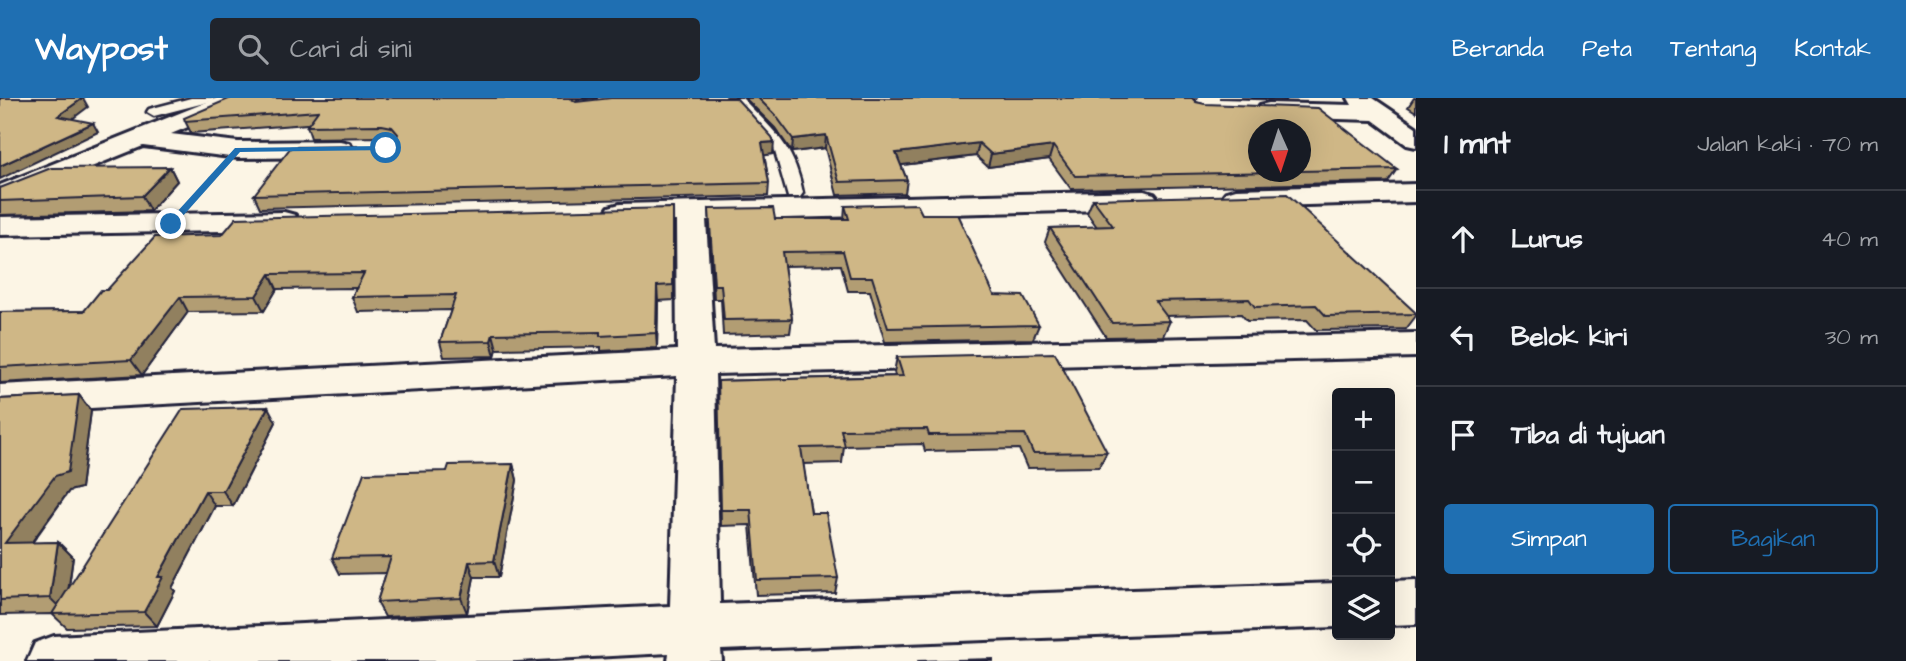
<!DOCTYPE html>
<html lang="id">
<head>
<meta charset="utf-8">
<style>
	:root { --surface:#171b24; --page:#20242c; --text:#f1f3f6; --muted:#9ea1a6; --line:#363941; --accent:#1f6fb2 }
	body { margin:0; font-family:"Architects Daughter",sans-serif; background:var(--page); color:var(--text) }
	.controls { position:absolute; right:21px; bottom:21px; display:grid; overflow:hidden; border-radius:7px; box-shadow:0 7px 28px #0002 }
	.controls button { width:63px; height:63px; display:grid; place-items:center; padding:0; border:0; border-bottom:2px solid var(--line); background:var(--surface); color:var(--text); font:35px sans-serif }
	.compass { position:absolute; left:1248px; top:21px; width:63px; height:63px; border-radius:50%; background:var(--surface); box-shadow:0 7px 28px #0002; rotate:177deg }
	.stop { position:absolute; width:21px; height:21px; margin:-16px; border:5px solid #1f6fb2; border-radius:50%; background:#fff }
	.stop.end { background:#1f6fb2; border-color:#fff; box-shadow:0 2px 7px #0008 }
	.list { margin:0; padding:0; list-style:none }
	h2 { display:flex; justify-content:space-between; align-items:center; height:91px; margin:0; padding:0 28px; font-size:30px }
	h2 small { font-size:23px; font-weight:400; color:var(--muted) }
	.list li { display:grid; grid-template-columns:46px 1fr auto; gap:21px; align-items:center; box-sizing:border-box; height:98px; padding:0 28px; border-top:2px solid var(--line) }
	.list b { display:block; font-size:26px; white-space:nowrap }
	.list em { font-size:23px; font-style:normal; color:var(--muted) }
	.actions { display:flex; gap:14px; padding:21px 28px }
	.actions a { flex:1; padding:16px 0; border:2px solid var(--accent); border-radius:7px; text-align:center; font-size:24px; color:var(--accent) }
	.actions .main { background:var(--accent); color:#fff }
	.icon { flex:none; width:38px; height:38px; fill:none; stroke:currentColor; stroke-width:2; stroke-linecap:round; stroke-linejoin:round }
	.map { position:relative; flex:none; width:1416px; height:563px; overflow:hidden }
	header { display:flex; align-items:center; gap:42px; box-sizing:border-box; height:98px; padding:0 35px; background:var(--accent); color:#fff }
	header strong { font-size:33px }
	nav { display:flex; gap:38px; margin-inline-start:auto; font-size:24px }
	.search { width:490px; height:63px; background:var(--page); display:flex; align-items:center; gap:18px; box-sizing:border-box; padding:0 24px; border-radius:7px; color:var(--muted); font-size:26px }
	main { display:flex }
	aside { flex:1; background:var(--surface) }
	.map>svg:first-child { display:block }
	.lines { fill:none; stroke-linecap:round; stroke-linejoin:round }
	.lane-casing { stroke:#22223b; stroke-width:5 }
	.street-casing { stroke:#22223b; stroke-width:6 }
	.path { stroke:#22223b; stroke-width:3.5; stroke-dasharray:5 3.5; stroke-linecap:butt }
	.lane { fill:#fcf5e5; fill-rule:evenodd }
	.street { fill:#fcf5e5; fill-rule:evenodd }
	.wall { fill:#b29d73; stroke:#22223b; stroke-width:2 }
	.shaded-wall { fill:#91805e; stroke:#22223b; stroke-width:2 }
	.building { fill:#cfb786; stroke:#22223b; stroke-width:2 }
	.route { fill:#1f6fb2 }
</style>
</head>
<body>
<header>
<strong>Waypost</strong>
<div class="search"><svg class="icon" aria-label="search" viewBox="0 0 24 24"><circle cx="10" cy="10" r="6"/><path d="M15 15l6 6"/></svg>Cari di sini</div>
<nav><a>Beranda</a><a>Peta</a><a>Tentang</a><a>Kontak</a></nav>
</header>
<main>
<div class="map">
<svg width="1416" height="563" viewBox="0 0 1416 563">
	<rect width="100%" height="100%" fill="#fcf5e5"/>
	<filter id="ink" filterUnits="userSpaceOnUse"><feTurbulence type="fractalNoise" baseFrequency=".0143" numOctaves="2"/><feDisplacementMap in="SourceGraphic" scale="14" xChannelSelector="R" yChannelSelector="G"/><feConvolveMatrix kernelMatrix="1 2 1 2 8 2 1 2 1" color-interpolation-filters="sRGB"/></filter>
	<g filter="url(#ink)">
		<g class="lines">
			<defs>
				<g id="lane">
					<path d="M191,0H214L212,3L154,18L147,14L149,11Z"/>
					<path d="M727,0H742C774,33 794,47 803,95L800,99H788L774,50Z"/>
				</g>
				<g id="street">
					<path d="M217,0H250L246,5L171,36L238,44L340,43L349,45L353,51L349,57L340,59L238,60L143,48L0,106V87Z"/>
					<path d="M1348,0H1373L1416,29V49L1407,47L1373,22L1269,19L1260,17L1257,12L1260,7L1269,5L1352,7Z"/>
					<path d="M1416,86V104L1236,109L1226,106L1221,100L1226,94L1236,91Z"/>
					<path d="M1144,93L1154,96L1159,102L1154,108L1144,111L706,122L714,251L1416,235V259L715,276L720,506L1337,485V529L721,552L722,563H668L669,555L517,563H27L35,545L54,538L670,508L677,278L0,315V287L677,252L676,123L620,124L609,121L605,115L609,109L620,106Z"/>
					<path d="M284,114L295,117L299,123L295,129L284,132L0,137V119Z"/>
					<path d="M1416,482V526L1390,527V483Z"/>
				</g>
			</defs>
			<use href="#lane" class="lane-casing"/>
			<use href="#street" class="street-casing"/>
			<path class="path" d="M200,94L215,77"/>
			<use href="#lane" class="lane"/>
			<use href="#street" class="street"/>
		</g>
		<g class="wall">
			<path d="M231,0L577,2L576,3L773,56L764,57L769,85L768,98L260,110L254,97L383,48L394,45L395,41L386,39L311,40L307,28L308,26L191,35L185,23Z"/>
			<path d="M745,0H1198L1193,1L1196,4L1397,71L1388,84L1071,91L1049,61L988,69L976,58L901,67L907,82L905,95L837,97L825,50L792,54L775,30Z"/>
			<path d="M1219,0H1287L1286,2Z"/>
			<path d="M1414,0H1416V14L1408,9Z"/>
			<path d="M170,69L177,83L150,113L0,117V90Z"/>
			<path d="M1093,101L1416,215V218L1406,231L1316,232L1307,222L1247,223L1241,216L1166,218L1170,223L1163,238L1106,239L1045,144L1050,130L1097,129L1087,115Z"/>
			<path d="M845,108L922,116L994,197L1039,227L1033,241L885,244L870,193H848L841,167L784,168L792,221L790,235L723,237L721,201H714L709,111L775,121H844Z"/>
			<path d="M673,110L674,202L658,203L657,250L601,253V249L497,251L495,258L444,259L440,244L451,212L358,214L352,199L356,190L277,191L264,213L188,214L142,277L0,285V214L84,213L107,192L222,137Z"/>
			<path d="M897,259L1107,354L1099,369L1027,370L1019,351L925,353L923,346L844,348L842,365L803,366L811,415L838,480L835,495L756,497L750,427L721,428L718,283L895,278L894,274Z"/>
			<path d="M79,297L91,313L81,390L69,393L32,445L58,444L73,459L69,489L276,324L233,408H215L172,490L175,493L157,528L67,530L52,516L0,517V301Z"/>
			<path d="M513,366L517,382L499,479H474L467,515L385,519L377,504L386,475L340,476L332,460L447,373Z"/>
		</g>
		<g class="shaded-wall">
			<path d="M83,0L88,9L64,27L58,18Z"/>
			<path d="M566,0H598L577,2L568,10Z"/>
			<path d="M93,25L98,34L0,81V68Z"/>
			<path d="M826,37L825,50L792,54L793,41Z"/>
			<path d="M774,44L773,56L761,58L762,45Z"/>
			<path d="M979,45L976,58L894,68L896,55Z"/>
			<path d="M1053,48L1049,61L988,69L991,56Z"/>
			<path d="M170,69L177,83L150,113L142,98Z"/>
			<path d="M270,176L277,191L264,213L256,198Z"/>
			<path d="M657,188L658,203L657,250L656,235Z"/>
			<path d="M180,199L188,214L142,277L131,262Z"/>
			<path d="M493,236L497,251L495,258L491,243Z"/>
			<path d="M79,297L91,313L81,390L69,393L20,460L5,445Z"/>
			<path d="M268,309L276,324L233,408L223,393Z"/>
			<path d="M513,366L517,382L499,479L494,463Z"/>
			<path d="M205,393L215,408L172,490L175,493L157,528L144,514L158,479Z"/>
			<path d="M58,444L73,459L65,515L50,500Z"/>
			<path d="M469,464L474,479L467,515L461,500Z"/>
		</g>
		<g class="building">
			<path d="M0,0H83L58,18L93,25L0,68Z"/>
			<path d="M231,0H570L576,4L611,0H736L772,39L774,44L762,45L769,85L254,97L291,49L383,48L394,45L398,36L392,29L382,27L307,28L318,13L185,23L184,20Z"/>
			<path d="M758,0H1192L1196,4L1205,6L1318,10L1397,71L1300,73V32H1258V74H1286L1075,78L1053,48L991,56L979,45L896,55L907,82L839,84L826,37L793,41L776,18Z"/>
			<path d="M170,69L142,98L0,103V90L51,70Z"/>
			<path d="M1287,96L1416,215V216L1326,218L1316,207L1255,209L1249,201L1155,203L1170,223L1112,225L1050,130L1113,128L1093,101Z"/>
			<path d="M917,106L922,116H957L994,197L1023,198L1039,227L888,230L872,179H850L843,153L782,154L792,221L724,222L721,187H714L709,111L773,110L775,121H849L845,108Z"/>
			<path d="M673,110V187L657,188L656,235L600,238V234L493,236L491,243L440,244L456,197L352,199L364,175L270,176L256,198L180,199L131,262L0,269V214L84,213L101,192H107L155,139L222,137L236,120Z"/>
			<path d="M1055,255L1107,354L1033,355L1025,336L929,337L927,331L841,332L845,349L801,350L811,415H826L838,480L757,482L751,412H721L718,283L903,278L897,259Z"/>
			<path d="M79,297L68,374L55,378L5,445L58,444L50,500L0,502V301Z"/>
			<path d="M268,309L223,393H205L158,479H163L144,514L52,516L183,311Z"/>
			<path d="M513,366L494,463L469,464L461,500L377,504L391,459L332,460L364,375L447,373L449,367Z"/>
			<path d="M993,561V563H917Z"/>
		</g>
	</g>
	<path class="route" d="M386,48L389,52L240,54L174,128L166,126L235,50Z"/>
</svg>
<div class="controls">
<button>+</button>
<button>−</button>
<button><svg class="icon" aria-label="locate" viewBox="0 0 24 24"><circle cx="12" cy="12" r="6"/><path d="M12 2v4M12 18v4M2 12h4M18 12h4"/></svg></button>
<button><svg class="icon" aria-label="layers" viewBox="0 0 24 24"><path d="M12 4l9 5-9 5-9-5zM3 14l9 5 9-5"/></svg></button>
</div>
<svg class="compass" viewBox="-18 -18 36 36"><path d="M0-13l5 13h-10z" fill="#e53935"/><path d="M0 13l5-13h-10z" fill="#9ea1a6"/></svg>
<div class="stop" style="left:386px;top:50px"></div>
<div class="stop end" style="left:171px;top:126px"></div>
</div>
<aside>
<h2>1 mnt<small>Jalan kaki · 70 m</small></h2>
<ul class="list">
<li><svg class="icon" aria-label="ahead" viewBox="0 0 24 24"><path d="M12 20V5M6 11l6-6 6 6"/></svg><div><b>Lurus</b></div><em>40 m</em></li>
<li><svg class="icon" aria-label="left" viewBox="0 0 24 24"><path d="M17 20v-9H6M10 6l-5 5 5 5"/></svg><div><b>Belok kiri</b></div><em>30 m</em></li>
<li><svg class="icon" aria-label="arrive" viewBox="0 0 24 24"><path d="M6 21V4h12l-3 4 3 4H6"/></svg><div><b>Tiba di tujuan</b></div></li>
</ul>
<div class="actions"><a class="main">Simpan</a><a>Bagikan</a></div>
</aside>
</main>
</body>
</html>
